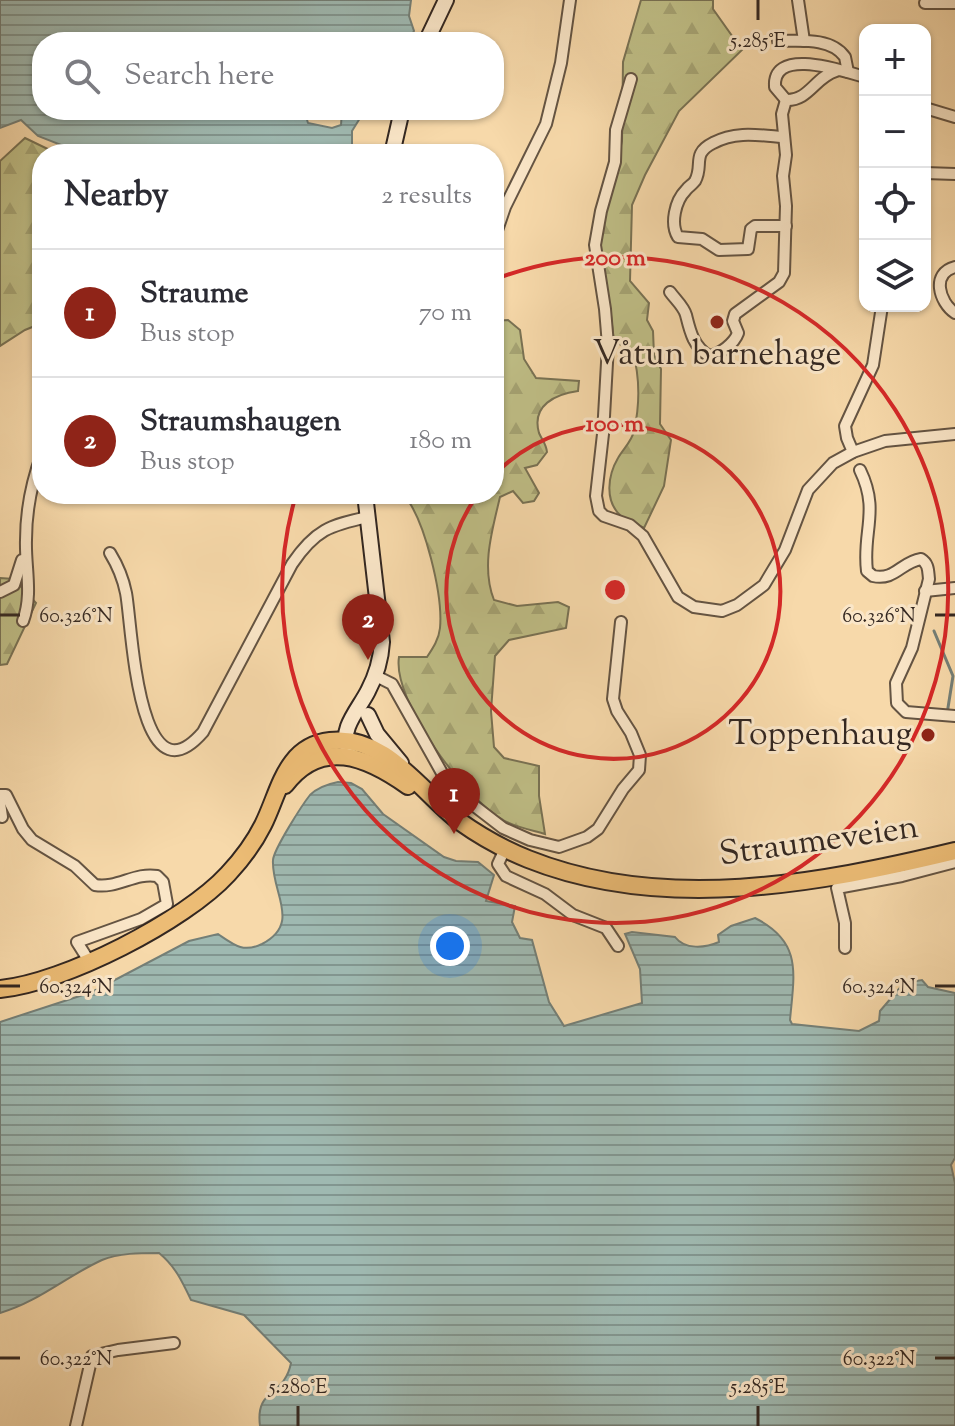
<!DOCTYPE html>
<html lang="en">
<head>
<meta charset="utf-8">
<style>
	:root { --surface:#fff; --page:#f2f2f3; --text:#2b2b33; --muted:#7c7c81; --line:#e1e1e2; --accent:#8f2418 }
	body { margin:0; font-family:"Sorts Mill Goudy",serif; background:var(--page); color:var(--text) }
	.controls { position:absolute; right:24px; top:24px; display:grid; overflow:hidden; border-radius:16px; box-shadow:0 2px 6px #0004 }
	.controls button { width:72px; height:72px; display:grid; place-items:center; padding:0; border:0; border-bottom:2px solid var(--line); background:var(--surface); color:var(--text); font:40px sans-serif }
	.you { position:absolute; left:450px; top:946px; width:28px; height:28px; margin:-20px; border:6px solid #fff; border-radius:50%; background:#1a73e8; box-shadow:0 0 0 12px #1a73e833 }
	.badge { display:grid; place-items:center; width:52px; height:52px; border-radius:50%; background:var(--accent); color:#fff; font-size:26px; font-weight:700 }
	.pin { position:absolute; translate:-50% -66px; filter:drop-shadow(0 2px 4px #0008) }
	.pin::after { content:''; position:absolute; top:42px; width:28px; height:24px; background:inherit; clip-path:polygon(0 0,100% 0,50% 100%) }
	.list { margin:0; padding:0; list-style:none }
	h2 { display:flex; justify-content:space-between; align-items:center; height:104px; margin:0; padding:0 32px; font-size:34px }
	h2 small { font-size:26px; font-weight:400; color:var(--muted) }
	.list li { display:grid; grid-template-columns:52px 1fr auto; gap:24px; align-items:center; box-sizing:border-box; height:128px; padding:0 32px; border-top:2px solid var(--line) }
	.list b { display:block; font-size:30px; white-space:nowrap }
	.list p { margin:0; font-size:26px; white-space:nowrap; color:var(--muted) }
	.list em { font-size:26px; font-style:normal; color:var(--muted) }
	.icon { flex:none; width:44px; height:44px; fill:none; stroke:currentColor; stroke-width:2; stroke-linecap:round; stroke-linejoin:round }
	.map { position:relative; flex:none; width:955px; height:1426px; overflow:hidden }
	.search { position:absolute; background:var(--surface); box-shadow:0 2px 6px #0004; left:32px; top:32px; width:472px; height:88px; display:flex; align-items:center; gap:20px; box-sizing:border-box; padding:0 28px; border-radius:32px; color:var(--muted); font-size:30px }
	.panel { position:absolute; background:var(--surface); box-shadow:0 2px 6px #0004; left:32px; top:144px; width:472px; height:360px; border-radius:32px }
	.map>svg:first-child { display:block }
	.forest { fill:url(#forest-firs); stroke:#797254; stroke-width:2 }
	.water { fill:url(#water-rules); stroke:#747f77; stroke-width:2 }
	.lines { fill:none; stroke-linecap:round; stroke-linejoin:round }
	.stream { stroke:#747f77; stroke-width:3 }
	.street-casing { stroke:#645443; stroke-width:14 }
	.secondary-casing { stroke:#332721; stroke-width:18 }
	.primary-casing { stroke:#332721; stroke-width:20 }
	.street { stroke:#fae6c8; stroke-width:10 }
	.secondary { stroke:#fae6c8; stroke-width:14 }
	.primary { stroke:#ecbc75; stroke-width:16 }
	.ticks { fill:none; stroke:#332721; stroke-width:3 }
	.ring { fill:none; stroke:#d62828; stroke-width:4 }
	.poi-dot { fill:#8f2418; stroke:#fae6c8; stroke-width:3 }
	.labels { text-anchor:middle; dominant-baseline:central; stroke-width:6; stroke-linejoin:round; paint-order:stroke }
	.poi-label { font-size:34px; fill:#332721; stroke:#fae6c8 }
	.street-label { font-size:34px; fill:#332721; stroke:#fae6c8 }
	.ticks-label { font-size:20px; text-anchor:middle; fill:#332721; stroke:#fae6c8; stroke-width:6; stroke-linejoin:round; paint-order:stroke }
	.centre { fill:#d62828; stroke:#fae6c8; stroke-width:4 }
	.ring-label { font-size:24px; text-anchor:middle; font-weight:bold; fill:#d62828; stroke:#fae6c8; stroke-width:6; stroke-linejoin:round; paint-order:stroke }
</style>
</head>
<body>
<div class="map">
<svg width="955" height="1426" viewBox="0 0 955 1426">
	<defs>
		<pattern id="forest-firs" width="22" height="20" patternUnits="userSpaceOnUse" patternTransform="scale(2)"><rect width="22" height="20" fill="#bfbe86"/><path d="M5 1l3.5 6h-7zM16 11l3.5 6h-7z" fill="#a5a373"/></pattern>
		<pattern id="water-rules" width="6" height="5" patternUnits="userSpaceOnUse" patternTransform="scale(2)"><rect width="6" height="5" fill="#9fb9b1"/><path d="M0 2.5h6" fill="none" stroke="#829690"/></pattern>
	</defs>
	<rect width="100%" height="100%" fill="#f7d9aa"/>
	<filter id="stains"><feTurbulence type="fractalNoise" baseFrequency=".0025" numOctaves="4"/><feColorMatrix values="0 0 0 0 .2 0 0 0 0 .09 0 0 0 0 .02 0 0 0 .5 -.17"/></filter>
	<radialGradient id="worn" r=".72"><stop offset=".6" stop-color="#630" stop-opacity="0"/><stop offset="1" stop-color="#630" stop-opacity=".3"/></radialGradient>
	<g class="forest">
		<path d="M641,0H713V9L742,50L679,111L645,175L632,205L630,281L649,303L647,320L653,331L654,355L661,369L660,424L671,440L664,486L644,528C637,524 627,521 621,516C604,501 608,475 618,458C623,449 632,441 634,431C640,404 640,376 632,349L614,342L610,307L601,268L599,244L622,141L623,62Z"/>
		<path d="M25,138L58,154H42V323L25,330L0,346V161Z"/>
		<path d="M508,320L520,330L524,359L536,378L579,381L578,391C556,394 531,405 539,433C542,440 546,443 547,452L537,465L525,468L539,493L534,501L523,503L513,491L500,497C492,531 481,567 494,600L517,606L558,602L569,607L566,628L509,640L495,656L491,711L494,747L504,758L539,766V796L545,834C531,830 515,827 503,820C466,800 392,701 399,657H427C433,648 439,639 440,628C443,596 425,518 403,494H494V321Z"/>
		<path d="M0,578L14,579L36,603L7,664L0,665Z"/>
	</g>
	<g class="water">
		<path d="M0,0H411L409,16L414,31L408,42H42V110H304L308,123L332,128L341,125L342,110H365L352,131V154H84L38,136L21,120L0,128Z"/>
		<path d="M338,782L351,783L362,789L383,814L444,857L456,861L478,862L494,875L486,901L515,906L512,922L520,938L532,940L549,1002L564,1026L642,1003L640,969L625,934L632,932L675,937C685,950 705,948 719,942L718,935L731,926L755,918C803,942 794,974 790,1020L792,1024L859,1031L879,1021L880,1011L904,983L922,980L928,987L955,993V1158L951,1165L955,1183V1426H260C255,1387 284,1398 291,1363L244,1315L191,1300C182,1281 175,1266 159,1253C140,1253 119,1253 102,1260C67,1276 38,1302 0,1313V1022L92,992L189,941L218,934C234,945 243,953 262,944C302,923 271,893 273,860C274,849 302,805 310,795C318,787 328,784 338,782Z"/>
	</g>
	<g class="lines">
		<path class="stream" d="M934,631L953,676L947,714"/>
		<defs>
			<g id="street">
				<path d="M798,0L804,41"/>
				<path d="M925,3H955"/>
				<path d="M778,41C799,41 831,37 845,57L848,72"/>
				<path d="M836,71C815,77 809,101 786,100L775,87C772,46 843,71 865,77"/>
				<path d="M631,79L616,130L615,162L601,211L595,245L605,309L608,345L603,434L596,496L599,511L604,516L630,525L643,536L678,597L694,607L722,611L737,605L764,585L785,550L808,490L833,463L853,452L885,441L955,434"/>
				<path d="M925,108L955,117"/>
				<path d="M782,137C758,135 735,131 713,143C691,154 704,165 695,181C691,186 690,185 686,190C675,201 670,224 678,237L702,239L719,250L748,249L751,229L755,226H786"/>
				<path d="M925,173L955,174"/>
				<path d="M494,239L505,207L546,124L561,63L570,0"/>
				<path d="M955,267C931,273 939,302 955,313"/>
				<path d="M670,292C675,299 684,307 686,315C690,331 693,346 709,356C720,354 734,344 738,333L733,321L735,314L779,282L784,273L786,206L783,176L786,155L782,114L786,100"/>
				<path d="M853,452L847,438L845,426L873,365L882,306"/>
				<path d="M860,470C880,511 862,532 867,571L873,576C895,581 901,562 921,559C929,564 928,571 929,579L912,648L896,683L897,703L906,712L955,716"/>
				<path d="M110,553C118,566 123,578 126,593C132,623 137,808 203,732L292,564C315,530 330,525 368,517"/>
				<path d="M925,591L955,588"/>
				<path d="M0,592L14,585L22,560"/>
				<path d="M23,621C33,594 25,567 26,540C26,510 32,481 42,454"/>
				<path d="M374,675L392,684L442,773L464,798L503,828L530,840L559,847L587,837L598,829L623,789L639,770L640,755L631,733L617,711L613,699L621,622"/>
				<path d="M0,795H6L23,829L32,840L75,866L95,885C117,889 135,872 157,876L163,882L167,904L141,919L77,942L89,961"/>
				<path d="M0,803L2,817"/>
				<path d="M505,849L498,864L506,876L545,894L573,915L606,928L618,946"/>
				<path d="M845,948V923L837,888L902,876L955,862"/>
				<path d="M76,1426L92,1356L118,1350L174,1343"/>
			</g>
			<g id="secondary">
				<path d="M426,42L446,0"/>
				<path d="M392,154L402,110"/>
				<path d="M368,715L377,734L401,763"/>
				<path d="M348,749C339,729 359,709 368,691C376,676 381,659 382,642L365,494"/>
			</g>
			<g id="primary">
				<path d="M285,785C321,737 367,757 408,786"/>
				<path d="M0,989C64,983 185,921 228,874C242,859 254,843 263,825C280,791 285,746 330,741C385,734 421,792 459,821C480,836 503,849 528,859C663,913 818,884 955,851"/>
			</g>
		</defs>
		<use href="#street" class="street-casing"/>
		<use href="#secondary" class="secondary-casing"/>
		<use href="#primary" class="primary-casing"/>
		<use href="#street" class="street"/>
		<use href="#secondary" class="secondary"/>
		<use href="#primary" class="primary"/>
	</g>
	<path class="ticks" d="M758,0V20M0,615H20M935,615H955M0,986H20M935,986H955M0,1358H20M935,1358H955M298,1406V1426M758,1406V1426"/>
	<g class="ring">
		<path d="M495 474A167 167 0 1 1 478 494"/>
		<path d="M496 279A333 333 0 1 1 296 495"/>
	</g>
	<g class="poi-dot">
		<circle cx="717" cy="322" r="8"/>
		<circle cx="928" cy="735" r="8"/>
	</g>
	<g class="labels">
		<g class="poi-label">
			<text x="717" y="355">Våtun barnehage</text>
			<text x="912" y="735" text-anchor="end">Toppenhaug</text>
		</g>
		<g class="street-label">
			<text transform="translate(819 842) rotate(-8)">Straumeveien</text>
		</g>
	</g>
	<g class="ticks-label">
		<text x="758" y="47">5.285°E</text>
		<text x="76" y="622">60.326°N</text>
		<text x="879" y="622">60.326°N</text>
		<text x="76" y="993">60.324°N</text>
		<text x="879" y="993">60.324°N</text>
		<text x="76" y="1365">60.322°N</text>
		<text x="879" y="1365">60.322°N</text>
		<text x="298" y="1393">5.280°E</text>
		<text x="758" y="1393">5.285°E</text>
	</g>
	<circle cx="615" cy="590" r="12" class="centre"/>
	<g class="ring-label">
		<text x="615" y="265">200 m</text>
		<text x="615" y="431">100 m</text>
	</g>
	<rect width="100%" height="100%" filter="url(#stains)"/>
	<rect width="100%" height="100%" fill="url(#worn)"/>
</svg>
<div class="controls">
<button>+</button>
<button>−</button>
<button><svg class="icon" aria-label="locate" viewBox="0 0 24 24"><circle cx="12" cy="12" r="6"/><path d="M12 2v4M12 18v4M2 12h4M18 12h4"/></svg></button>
<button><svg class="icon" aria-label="layers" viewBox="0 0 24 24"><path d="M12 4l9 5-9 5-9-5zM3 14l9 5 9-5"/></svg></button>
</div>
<div class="you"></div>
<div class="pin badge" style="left:454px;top:834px">1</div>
<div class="pin badge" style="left:368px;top:660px">2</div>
<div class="search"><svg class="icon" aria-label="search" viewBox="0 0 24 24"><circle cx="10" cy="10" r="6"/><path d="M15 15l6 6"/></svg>Search here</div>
<section class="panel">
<h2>Nearby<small>2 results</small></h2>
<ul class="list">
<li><span class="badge">1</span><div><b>Straume</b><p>Bus stop</p></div><em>70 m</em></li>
<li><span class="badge">2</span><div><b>Straumshaugen</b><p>Bus stop</p></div><em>180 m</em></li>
</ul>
</section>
</div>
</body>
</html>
